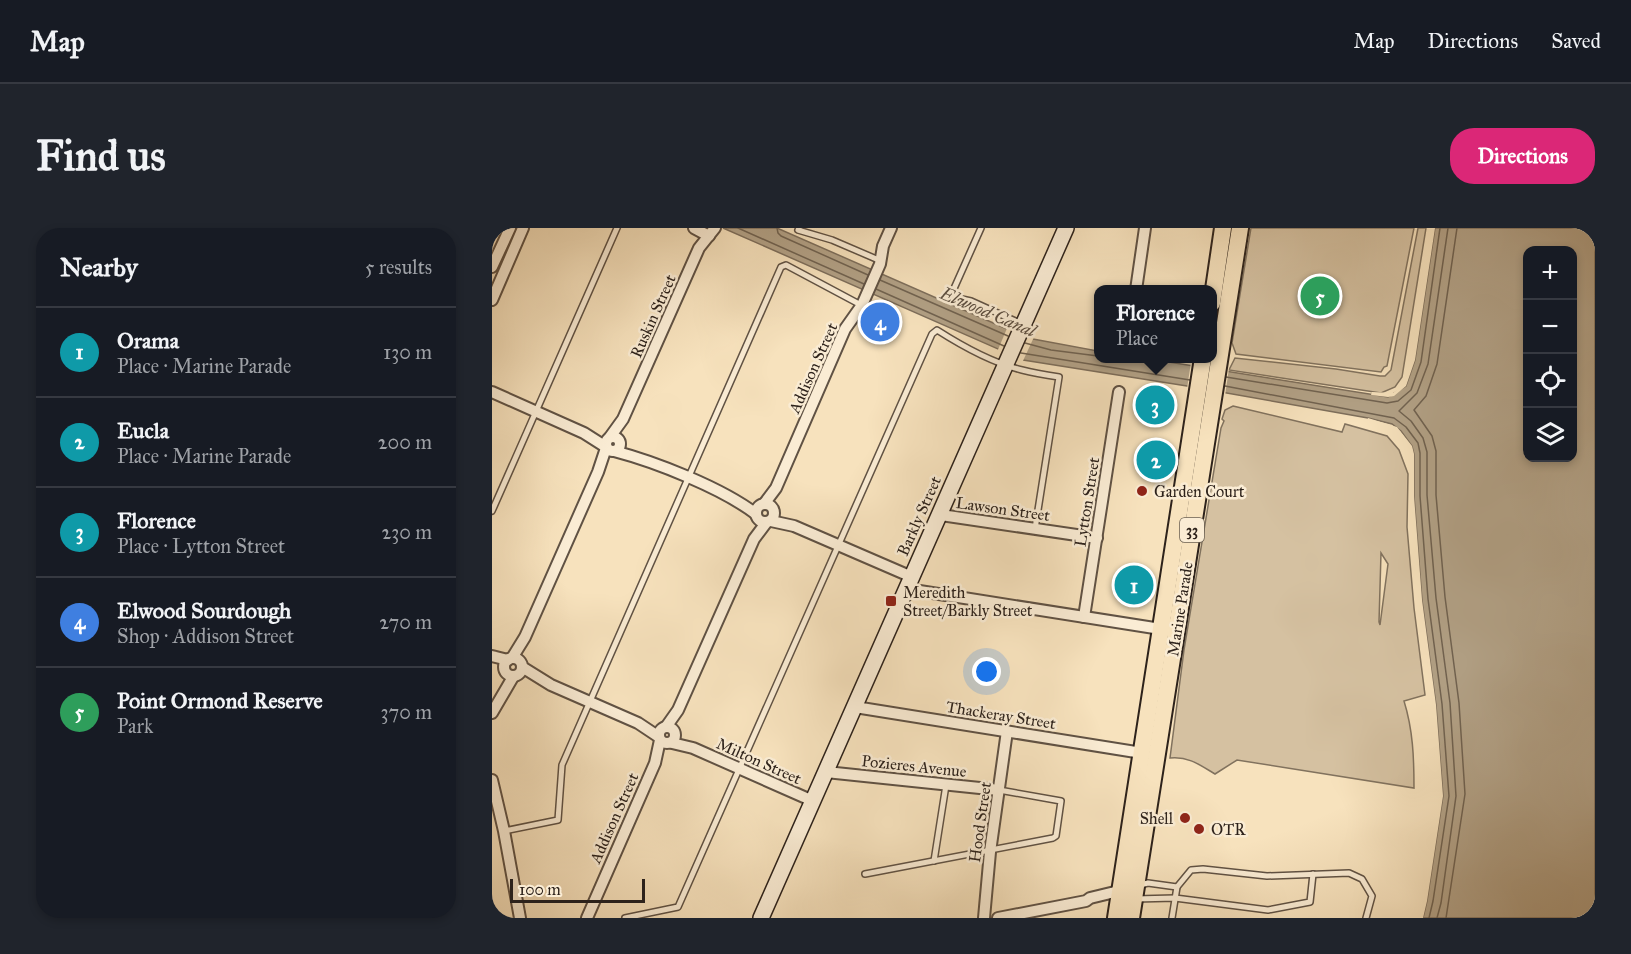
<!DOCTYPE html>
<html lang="en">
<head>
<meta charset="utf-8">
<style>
	:root { --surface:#171b24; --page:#20242c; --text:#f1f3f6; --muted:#9ea1a6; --line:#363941; --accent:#db2777 }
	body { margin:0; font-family:"IM FELL Great Primer",serif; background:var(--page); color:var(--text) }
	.controls { position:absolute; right:18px; top:18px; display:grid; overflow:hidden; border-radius:12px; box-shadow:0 3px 9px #0003 }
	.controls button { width:54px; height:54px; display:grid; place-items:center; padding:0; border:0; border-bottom:2px solid var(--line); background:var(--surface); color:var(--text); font:30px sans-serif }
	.scale { position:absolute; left:18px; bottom:15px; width:135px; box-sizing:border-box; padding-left:6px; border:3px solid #2d221b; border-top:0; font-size:16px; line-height:21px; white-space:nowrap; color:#2d221b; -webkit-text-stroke:4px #faecd4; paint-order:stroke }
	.you { position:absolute; left:495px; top:444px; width:21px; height:21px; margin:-15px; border:4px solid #fff; border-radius:50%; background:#1a73e8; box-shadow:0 0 0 9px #1a73e833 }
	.badge { display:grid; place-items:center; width:39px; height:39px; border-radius:50%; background:var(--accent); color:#fff; font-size:20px; font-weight:700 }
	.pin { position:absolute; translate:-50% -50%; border:3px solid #fff; box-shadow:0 2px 6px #0006 }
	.popup { position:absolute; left:602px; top:57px; width:123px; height:78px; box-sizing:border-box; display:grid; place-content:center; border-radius:12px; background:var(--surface); filter:drop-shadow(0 2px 4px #0005); font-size:20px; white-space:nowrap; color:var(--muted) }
	.popup b { font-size:22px; color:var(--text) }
	.popup::after { content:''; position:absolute; left:50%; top:100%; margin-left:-12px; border:12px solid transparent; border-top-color:var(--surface) }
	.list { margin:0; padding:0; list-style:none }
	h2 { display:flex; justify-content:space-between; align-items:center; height:78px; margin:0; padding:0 24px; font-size:26px }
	h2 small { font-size:20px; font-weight:400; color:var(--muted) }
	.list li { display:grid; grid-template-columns:39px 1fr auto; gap:18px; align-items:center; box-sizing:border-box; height:90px; padding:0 24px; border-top:2px solid var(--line) }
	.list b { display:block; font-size:22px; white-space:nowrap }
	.list p { margin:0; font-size:20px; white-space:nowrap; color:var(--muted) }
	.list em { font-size:20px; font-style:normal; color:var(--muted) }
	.icon { flex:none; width:33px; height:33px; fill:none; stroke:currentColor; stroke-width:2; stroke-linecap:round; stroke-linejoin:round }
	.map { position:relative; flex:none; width:1103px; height:690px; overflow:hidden; border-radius:24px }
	header { display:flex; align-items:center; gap:36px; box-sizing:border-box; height:84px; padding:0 30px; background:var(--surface); border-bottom:2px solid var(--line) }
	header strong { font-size:28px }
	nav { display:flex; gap:33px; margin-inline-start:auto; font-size:21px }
	.intro { display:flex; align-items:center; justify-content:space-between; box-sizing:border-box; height:144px; padding:0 36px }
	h1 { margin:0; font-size:42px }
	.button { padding:15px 27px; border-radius:24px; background:var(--accent); color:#fff; font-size:21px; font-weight:700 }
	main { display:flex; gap:36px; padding:0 36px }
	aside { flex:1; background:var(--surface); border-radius:24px; box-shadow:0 3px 9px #0003 }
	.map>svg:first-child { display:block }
	.green { fill:#d5c1a1; stroke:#81725e; stroke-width:1.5; fill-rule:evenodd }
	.water { fill:#b2a186; stroke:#7d6e5b; stroke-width:1.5; fill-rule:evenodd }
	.pier { fill:#f7e2bd }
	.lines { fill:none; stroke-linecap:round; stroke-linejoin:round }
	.shore { stroke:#706250; stroke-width:1.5 }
	.service-casing { stroke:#605244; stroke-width:8 }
	.minor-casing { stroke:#605244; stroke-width:14 }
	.secondary-casing { stroke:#2d221b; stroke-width:18 }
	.primary-casing { stroke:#2d221b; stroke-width:20 }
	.service { stroke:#faecd4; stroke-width:5 }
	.minor { stroke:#faecd4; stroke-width:10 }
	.secondary { stroke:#faecd4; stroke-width:15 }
	.primary { stroke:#f7e2bd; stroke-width:16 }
	.poi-dot { fill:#8f2418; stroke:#faecd4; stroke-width:2 }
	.labels { text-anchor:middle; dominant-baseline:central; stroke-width:5; stroke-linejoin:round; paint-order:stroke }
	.shield { fill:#faecd4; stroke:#6a5f52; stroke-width:1.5 }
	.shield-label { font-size:15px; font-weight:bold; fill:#2d221b }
	.street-label { font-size:16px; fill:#2d221b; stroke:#faecd4 }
	.poi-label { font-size:16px; fill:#2d221b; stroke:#faecd4; text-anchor:start }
	.water-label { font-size:18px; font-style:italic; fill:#5c4e40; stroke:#faecd4 }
</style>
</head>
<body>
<header>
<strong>Map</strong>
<nav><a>Map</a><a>Directions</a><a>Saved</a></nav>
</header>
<div class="intro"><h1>Find us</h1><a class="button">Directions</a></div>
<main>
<aside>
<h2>Nearby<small>5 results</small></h2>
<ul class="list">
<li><span class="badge" style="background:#0f9aa8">1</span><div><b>Orama</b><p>Place · Marine Parade</p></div><em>130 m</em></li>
<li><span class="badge" style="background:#0f9aa8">2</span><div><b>Eucla</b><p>Place · Marine Parade</p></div><em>200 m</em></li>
<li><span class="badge" style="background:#0f9aa8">3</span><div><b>Florence</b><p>Place · Lytton Street</p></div><em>230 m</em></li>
<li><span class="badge" style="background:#3f7fe0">4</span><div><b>Elwood Sourdough</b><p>Shop · Addison Street</p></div><em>270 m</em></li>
<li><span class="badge" style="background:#2e9e5b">5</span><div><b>Point Ormond Reserve</b><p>Park</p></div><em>370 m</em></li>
</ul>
</aside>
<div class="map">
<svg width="1103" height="690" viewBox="0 0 1103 690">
	<rect width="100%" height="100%" fill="#f7e2bd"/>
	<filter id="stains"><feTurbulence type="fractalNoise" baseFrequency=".00333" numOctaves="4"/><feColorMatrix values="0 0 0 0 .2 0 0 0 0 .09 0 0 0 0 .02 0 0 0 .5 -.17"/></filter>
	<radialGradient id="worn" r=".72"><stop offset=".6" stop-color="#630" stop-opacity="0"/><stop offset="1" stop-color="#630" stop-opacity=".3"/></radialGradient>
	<g class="green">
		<path d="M759,0H922L895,138L892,139L889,144L744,126L740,115Z"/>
		<path d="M926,0H934L910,149L903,159L889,165L737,142L743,130L844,141L888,148H893L899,142Z"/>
		<path d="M741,178L850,204L853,196L895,208L907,222L916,246L915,299L922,380L933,467L912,473C921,502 922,530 922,560L745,532L723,546C708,537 696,528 678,530L692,422L729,200L732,193L730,191L733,182ZM889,325L896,336L888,397L887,394Z"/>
	</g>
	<path class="water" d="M231,0H285L515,101L541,111L606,123V130L658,131L896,169L914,158L923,132L943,0H1103V690H931L935,673L951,568L944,477L930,372L922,268V226L920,218L909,203L900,196L876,190L695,158L531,132ZM1036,22H1080V230H1036Z"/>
	<g class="pier">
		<path d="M940,0H943L923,132L914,158L902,168L896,169L879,167L880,164L901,165L912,156L920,131Z"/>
		<path d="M516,98L542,109L530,135L505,124Z"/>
		<path d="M699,134L737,140L733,168L695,161Z"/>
		<path d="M876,190L905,199L920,218L922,226V268L930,372L944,477L951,568L935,673L931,690H928L932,672L948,568L941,477L927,372L919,268V227L917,219L903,201L875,193Z"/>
	</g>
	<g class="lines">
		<g class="shore">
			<path d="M246,0L372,56"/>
			<path d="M285,0L286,5L289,8L376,47"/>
			<path d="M388,52L516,108"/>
			<path d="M384,61L512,118"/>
			<path d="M533,115L559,122L606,128"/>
			<path d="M529,125L698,152"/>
			<path d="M734,149L895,175L906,173L919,162L929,134L948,0"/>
			<path d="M733,158L902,190L914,199L926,215L928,225V268L936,371L950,476L957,568L941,673L937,690"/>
			<path d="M945,690L949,675L964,568L958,475L944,370L935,267V224L931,210L919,193L907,183L925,165L936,136L956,0"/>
			<path d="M954,690L973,566L967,475L953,369L944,267V223L940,208L922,182L934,168L945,136L965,0"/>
		</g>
		<defs>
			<g id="service">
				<path d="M307,0L306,2L340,12L389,33"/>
				<path d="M489,0L460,65L465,70L479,73L530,96"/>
				<path d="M0,283L125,0"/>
				<path d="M12,603L66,592L70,537L289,39L294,37L369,77"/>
				<path d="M442,633L454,557"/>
				<path d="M373,646L561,610L564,608L569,573L507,562"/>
				<path d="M648,657L656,655L685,659"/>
				<path d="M643,671L683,670L776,682L818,674L821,646"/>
				<path d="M133,690L186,679L440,106L445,102C470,118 500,135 530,142C542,145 554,147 567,149L543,301"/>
				<path d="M680,690L685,659L699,642L711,641L775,648L857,645L870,651L880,668L874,690"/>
			</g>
			<g id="minor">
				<path d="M202,0L217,8"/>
				<path d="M0,39L18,0"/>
				<path d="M644,62L653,0"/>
				<path d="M0,72L31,0"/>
				<path d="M0,164L92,205L114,219"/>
				<circle cx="121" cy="216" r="7"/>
				<path d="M118,209L131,191L207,20L223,0"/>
				<path d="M122,223C164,234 230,260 264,286"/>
				<circle cx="273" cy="285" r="9"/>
				<path d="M272,276L284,260L353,101L370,77L388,36L391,18L399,0"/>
				<path d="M449,287L605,310"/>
				<path d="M279,293L302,298L420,349"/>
				<path d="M415,361L675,402"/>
				<path d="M592,389L627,164"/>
				<path d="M0,428L16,432"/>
				<circle cx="21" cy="439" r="9"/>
				<path d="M20,430L33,409L106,244L114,220"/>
				<path d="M30,439L59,457L146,495L167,509"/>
				<path d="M363,479L650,525"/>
				<path d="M0,485L21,449"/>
				<circle cx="175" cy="507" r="8"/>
				<path d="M174,499L186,482L262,311L274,295"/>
				<path d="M180,515L201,520L321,573"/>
				<path d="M334,544L507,562"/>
				<path d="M0,552L12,603L28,690"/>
				<path d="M95,690L163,535L168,512"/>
				<path d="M492,690L498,624L515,503"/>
				<path d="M506,690L594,673L598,670L631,662"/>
			</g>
			<path id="secondary" d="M269,690L574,0"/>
			<g id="primary">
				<path d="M720,75L731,0"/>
				<path d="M624,690L711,130"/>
				<path d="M639,690L748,0"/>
			</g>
		</defs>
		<use href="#service" class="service-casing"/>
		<use href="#minor" class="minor-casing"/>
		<use href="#secondary" class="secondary-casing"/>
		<use href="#primary" class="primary-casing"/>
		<use href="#service" class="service"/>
		<use href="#minor" class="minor"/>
		<use href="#secondary" class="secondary"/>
		<use href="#primary" class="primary"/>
	</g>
	<g class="poi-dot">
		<circle cx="650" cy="263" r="6"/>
		<rect x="393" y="367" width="12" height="12" rx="3"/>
		<circle cx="693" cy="590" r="6"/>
		<circle cx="707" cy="601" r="6"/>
	</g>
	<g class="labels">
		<rect class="shield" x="688" y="290" width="24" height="24" rx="4.5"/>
		<g class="shield-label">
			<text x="700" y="302">33</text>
		</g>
		<g class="street-label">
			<text transform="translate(161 88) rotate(-66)">Ruskin Street</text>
			<text transform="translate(321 140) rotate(-66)">Addison Street</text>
			<text transform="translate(595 274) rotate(-81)">Lytton Street</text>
			<text transform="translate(511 281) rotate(8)">Lawson Street</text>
			<text transform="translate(427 288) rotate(-66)">Barkly Street</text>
			<text transform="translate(688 381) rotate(-81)">Marine Parade</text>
			<text transform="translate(509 487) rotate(9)">Thackeray Street</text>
			<text transform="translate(267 533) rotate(24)">Milton Street</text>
			<text transform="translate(422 538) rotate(6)">Pozieres Avenue</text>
			<text transform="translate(122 590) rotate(-66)">Addison Street</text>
			<text transform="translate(488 594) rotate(-82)">Hood Street</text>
		</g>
		<g class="poi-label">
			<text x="662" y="263">Garden Court</text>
			<text x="411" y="364">Meredith<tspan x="411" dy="18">Street/Barkly Street</tspan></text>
			<text x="681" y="590" text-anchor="end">Shell</text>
			<text x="719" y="601">OTR</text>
		</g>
		<g class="water-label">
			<text transform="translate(496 84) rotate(23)">Elwood Canal</text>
		</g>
	</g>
	<rect width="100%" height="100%" filter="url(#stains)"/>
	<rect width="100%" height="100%" fill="url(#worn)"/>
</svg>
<div class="controls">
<button>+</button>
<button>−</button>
<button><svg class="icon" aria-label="locate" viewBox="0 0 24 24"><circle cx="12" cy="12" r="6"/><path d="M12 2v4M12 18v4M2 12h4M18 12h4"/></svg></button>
<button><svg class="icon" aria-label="layers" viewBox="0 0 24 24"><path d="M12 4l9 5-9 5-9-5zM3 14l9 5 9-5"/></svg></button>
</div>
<div class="scale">100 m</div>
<div class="you"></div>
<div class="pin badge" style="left:642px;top:357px;background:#0f9aa8">1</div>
<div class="pin badge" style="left:664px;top:232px;background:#0f9aa8">2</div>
<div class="pin badge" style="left:663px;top:177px;background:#0f9aa8">3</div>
<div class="popup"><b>Florence</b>Place</div>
<div class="pin badge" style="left:388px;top:94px;background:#3f7fe0">4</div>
<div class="pin badge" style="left:828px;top:68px;background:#2e9e5b">5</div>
</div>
</main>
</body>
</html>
